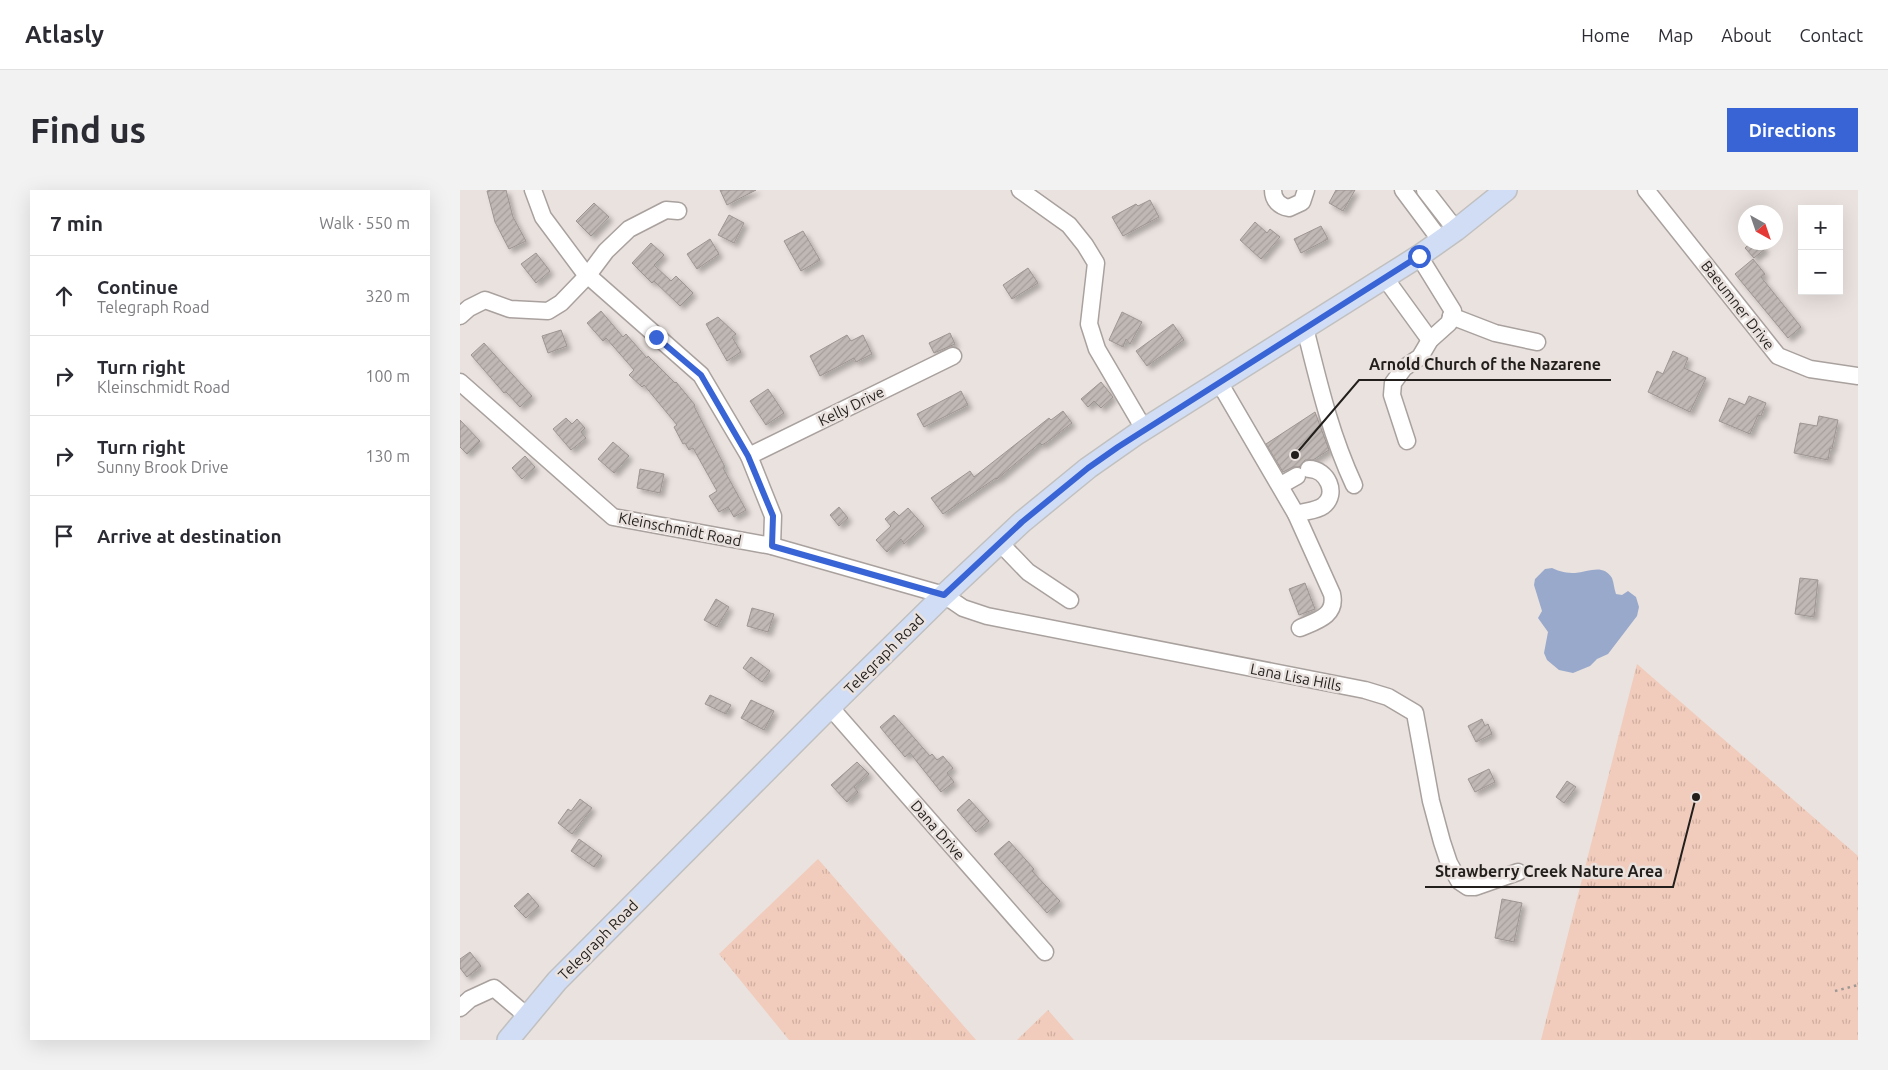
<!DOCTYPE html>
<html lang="en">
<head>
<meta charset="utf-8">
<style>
	:root { --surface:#fff; --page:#f2f2f3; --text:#2b2b33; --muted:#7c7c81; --line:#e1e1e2; --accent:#3864d5 }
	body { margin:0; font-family:Ubuntu,sans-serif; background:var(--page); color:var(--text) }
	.controls { position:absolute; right:15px; top:15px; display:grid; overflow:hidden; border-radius:0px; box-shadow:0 5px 20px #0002 }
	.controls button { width:45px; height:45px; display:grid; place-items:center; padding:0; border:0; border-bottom:1px solid var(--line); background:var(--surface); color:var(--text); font:25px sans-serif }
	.compass { position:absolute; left:1278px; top:15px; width:45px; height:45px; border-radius:50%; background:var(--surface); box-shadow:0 5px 20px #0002; rotate:140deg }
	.stop { position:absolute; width:15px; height:15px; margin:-11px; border:4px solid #3864d5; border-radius:50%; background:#fff }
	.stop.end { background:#3864d5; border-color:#fff; box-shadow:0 1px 5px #0008 }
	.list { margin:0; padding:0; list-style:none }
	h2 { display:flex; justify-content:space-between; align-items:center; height:65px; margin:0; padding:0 20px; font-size:21px }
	h2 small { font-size:16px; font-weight:400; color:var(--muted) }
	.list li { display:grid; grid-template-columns:32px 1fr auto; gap:15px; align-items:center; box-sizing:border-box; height:80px; padding:0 20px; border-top:1px solid var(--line) }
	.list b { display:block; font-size:19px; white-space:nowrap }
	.list p { margin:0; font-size:16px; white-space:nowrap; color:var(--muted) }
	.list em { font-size:16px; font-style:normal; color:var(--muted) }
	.icon { flex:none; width:28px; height:28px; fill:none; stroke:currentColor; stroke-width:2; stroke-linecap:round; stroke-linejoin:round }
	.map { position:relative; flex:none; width:1398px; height:850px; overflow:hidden; border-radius:0px }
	header { display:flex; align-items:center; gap:30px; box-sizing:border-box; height:70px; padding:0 25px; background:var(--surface); border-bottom:1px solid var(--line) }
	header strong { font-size:24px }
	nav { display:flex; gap:28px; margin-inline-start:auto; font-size:18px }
	.intro { display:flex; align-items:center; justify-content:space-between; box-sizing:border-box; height:120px; padding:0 30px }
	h1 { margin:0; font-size:35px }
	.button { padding:12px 22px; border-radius:0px; background:var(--accent); color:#fff; font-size:18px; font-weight:700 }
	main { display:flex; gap:30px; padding:0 30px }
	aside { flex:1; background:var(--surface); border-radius:0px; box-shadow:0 5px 20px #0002 }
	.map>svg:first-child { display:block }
	.grass { fill:url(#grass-tufts) }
	.water { fill:#99a9cb }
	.building { fill:url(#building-hatch); stroke:#9d9592; filter:url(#shadow) }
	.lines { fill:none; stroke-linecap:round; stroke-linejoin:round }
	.minor-casing { stroke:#a9a19e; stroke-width:19 }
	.major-casing { stroke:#c1c0c0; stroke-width:24 }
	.path { stroke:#9e9894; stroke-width:2.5; stroke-dasharray:2.5 4; stroke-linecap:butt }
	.minor { stroke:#fff; stroke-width:16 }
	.major { stroke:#d1ddf4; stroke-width:21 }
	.route { stroke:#3864d5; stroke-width:6 }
	.labels { text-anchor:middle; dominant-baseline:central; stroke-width:5; stroke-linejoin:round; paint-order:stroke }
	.street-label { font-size:15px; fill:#221f1d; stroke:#eae2de }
	.leader { fill:none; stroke:#221f1d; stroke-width:2 }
	.callout-dot { fill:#221f1d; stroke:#eae2de; stroke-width:2 }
	.callout-label { font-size:16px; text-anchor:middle; font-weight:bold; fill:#221f1d; stroke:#eae2de; stroke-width:5; stroke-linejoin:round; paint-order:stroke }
</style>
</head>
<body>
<header>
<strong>Atlasly</strong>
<nav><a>Home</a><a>Map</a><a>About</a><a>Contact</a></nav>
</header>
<div class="intro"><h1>Find us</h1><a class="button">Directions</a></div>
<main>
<aside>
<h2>7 min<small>Walk · 550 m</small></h2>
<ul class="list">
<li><svg class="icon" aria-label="ahead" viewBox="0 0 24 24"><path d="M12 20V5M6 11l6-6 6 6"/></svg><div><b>Continue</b><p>Telegraph Road</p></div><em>320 m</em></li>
<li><svg class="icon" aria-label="right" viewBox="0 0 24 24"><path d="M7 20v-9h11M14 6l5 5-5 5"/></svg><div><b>Turn right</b><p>Kleinschmidt Road</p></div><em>100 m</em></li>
<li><svg class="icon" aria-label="right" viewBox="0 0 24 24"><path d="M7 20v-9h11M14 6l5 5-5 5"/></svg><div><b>Turn right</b><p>Sunny Brook Drive</p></div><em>130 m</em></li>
<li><svg class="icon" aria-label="arrive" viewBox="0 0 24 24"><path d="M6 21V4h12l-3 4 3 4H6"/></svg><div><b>Arrive at destination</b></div></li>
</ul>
</aside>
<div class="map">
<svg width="1398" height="850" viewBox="0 0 1398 850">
	<defs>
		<pattern id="grass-tufts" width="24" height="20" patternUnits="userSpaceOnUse" patternTransform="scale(1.25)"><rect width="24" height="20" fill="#f1cbbb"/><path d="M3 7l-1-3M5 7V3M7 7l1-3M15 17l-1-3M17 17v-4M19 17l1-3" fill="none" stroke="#ceaea0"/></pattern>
		<pattern id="building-hatch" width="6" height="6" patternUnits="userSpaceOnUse" patternTransform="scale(1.25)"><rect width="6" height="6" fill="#c0b8b4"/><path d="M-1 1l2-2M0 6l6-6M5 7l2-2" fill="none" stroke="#a59e9a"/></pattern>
		<filter id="shadow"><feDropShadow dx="4" dy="4" stdDeviation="2.5" flood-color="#0004"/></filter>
	</defs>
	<rect width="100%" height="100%" fill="#eae2de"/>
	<g class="grass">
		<path d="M1177,474L1398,666V850H1081Z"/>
		<path d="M358,669L516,850H329L259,764Z"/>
		<path d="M588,820L614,850H557Z"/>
	</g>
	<path class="water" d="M1092,378C1100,382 1107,383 1115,383C1128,382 1143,373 1152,388C1154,393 1154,399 1156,404L1162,405L1168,401L1176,407L1179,417L1177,426L1148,464L1137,469L1130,476L1113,483L1099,480L1087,470L1084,463L1088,442L1078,428L1082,421L1074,395L1075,389L1085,379Z"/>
	<g class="building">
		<path d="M32,0H46L53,27L66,51L49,59L35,32L27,1Z"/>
		<path d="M260,0H296L267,15Z"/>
		<path d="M876,0H895L883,21L869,13Z"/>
		<path d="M690,10L699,27L663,46L652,27L676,14L678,16Z"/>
		<path d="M134,13L149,27L131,46L116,31Z"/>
		<path d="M269,25L284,33L274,53L258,45Z"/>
		<path d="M795,32L807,43L810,39L820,47L801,69L780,50Z"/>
		<path d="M861,36L868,49L841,63L834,49Z"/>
		<path d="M343,41L360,70L341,81L324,51Z"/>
		<path d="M250,49L259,64L237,79L227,64Z"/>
		<path d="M1291,52H1299L1305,59L1294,68L1285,58Z"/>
		<path d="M191,53L204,65L194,75L211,91L216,86L233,103L220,116L194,91L192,93L172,73Z"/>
		<path d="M76,63L90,81L76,93L61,74Z"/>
		<path d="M1293,69L1305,84L1301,87L1341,137L1328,148L1275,84Z"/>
		<path d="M568,78L578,93L552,109L543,95Z"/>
		<path d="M141,121L163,147L166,144L187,168L188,166L215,193L216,192L235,215L234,216L265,277L263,278L286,320L274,327L268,317L259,322L249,306L257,301L233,258L229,260L225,253L223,254L214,237L217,235L184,195L182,197L169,185L174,180L146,148L143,151L127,133Z"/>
		<path d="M662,122L682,132L670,154L666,149L663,157L649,150Z"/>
		<path d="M258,127L276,144L272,147L281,162L267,171L246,134Z"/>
		<path d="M713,134L724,150L687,176L676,161Z"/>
		<path d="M101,140L107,156L88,163L82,146Z"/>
		<path d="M490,143L495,154L474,163L469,153Z"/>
		<path d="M387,145L391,151L403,145L412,164L396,172L394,168L360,186L350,166Z"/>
		<path d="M24,153L72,206L60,217L46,202L44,203L11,165Z"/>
		<path d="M1213,161L1228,168L1224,178L1246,188L1230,222L1188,202L1197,181L1203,184Z"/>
		<path d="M641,192L653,207L641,218L634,211L628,217L621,209Z"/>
		<path d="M308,199L324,223L306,235L290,211Z"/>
		<path d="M501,201L508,215L464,237L457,224Z"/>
		<path d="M1289,206L1306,213L1301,226L1298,225L1290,244L1259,231L1269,208L1285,215Z"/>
		<path d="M603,221L612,233L587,252L582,255L580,253L537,289L536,288L483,324L471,308L510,281L514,287L589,228L591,230Z"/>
		<path d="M855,222L869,260L853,270H845L839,277H833L823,282L806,254Z"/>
		<path d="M1359,226L1378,230L1372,259L1370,258L1368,270L1334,263L1340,233L1357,236Z"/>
		<path d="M106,228L112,234L117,229L125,238L121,242L126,248L111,260L93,239Z"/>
		<path d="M0,230L20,251L7,264L0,257Z"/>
		<path d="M153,252L169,266L154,283L138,269Z"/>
		<path d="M65,266L75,277L62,289L52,278Z"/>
		<path d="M180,279L204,284L200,303L177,298Z"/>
		<path d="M379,317L388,328L379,336L370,325Z"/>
		<path d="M448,318L464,336L444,354L441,349L427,362L416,350L431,336L425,329L434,321L439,326Z"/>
		<path d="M1340,388L1358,390L1354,427L1335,424Z"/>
		<path d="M845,393L855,419L839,425L829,399Z"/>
		<path d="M256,409L269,417L257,437L244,430Z"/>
		<path d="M292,418L314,424L308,442L287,436Z"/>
		<path d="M291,467L310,481L302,492L283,478Z"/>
		<path d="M250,505L271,515L266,524L245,514Z"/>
		<path d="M291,510L314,521L304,540L281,528Z"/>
		<path d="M434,525L470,566L472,564L477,570L483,566L493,578L487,583L494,592L481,602L450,563L445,567L420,537Z"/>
		<path d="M1022,529L1025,536L1028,534L1032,544L1016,552L1008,536Z"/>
		<path d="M397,572L409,584L394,597L398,602L387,612L371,595Z"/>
		<path d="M1029,579L1035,592L1015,602L1008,589Z"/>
		<path d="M1107,591L1116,597L1104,613L1096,607Z"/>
		<path d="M120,609L132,618L112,644L98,633L108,619L111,621Z"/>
		<path d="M509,609L529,631L516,642L497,620Z"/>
		<path d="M119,649L142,666L134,677L111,661Z"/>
		<path d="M549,651L574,679L572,681L600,711L587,723L534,664Z"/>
		<path d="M68,703L79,716L66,728L54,716Z"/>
		<path d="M1042,709L1062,713L1054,752L1035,748Z"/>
		<path d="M10,762L21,776L7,787L0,778V769Z"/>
	</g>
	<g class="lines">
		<defs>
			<g id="minor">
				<path d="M73,0L83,27L124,82L241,185L289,266L313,326L312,356"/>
				<path d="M560,0L609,35L625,55L636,73L629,134L637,159L684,239"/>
				<path d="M813,0C813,10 819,16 829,18L842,12L846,0"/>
				<path d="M943,0L981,51"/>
				<path d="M965,0L996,40"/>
				<path d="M1186,0L1318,166L1350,179L1398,186"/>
				<path d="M925,88L970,150"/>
				<path d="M0,126L9,118L25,110L50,119L88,121L101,113L128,85L146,61L169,39L206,20L218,21"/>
				<path d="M991,126L1035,143L1077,152"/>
				<path d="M845,138C859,194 870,243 894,295"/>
				<path d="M0,192L153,327L312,356L484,405L503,418L527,426L905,500L928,507L955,523L971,611L982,652L989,673L999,691L1008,697H1015L1058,682"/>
				<path d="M759,192L836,324L872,404C877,426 856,431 840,438"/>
				<path d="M947,251L932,205L933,193L944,178L960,167L970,150L989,133L993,121L959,66"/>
				<path d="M289,266L493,166"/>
				<path d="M821,295L837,286"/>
				<path d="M836,324C845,321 856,321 863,316C879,304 867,279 849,279"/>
				<path d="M539,352L568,382L610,410"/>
				<path d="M370,517L585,762"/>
				<path d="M0,818L10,809L34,798L67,826"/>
			</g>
			<path id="major" d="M48,850L97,791L370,517L484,405L562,332L628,278L678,243L959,66L996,40L1046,0"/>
		</defs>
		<use href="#minor" class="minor-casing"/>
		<use href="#major" class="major-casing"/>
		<path class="path" d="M1375,801L1398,795"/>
		<use href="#minor" class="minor"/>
		<use href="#major" class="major"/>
	</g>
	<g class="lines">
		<path class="route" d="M196,147L241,185L288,266L313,326L312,356L484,405L562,332L628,278L658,257L959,66"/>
	</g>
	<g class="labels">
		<g class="street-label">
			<text transform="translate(1278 115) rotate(52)">Baeumner Drive</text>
			<text transform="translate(391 216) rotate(-26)">Kelly Drive</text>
			<text transform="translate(220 339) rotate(11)">Kleinschmidt Road</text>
			<text transform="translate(424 464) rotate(-45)">Telegraph Road</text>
			<text transform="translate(836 487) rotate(11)">Lana Lisa Hills</text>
			<text transform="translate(478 640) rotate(49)">Dana Drive</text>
			<text transform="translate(138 750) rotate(-45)">Telegraph Road</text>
		</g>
	</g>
	<path class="leader" d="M835 265L899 190H1151M1236 607L1213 697H965"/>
	<g class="callout-dot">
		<circle cx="835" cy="265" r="5"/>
		<circle cx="1236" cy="607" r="5"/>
	</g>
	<g class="callout-label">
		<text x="1025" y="180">Arnold Church of the Nazarene</text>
		<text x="1089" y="687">Strawberry Creek Nature Area</text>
	</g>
</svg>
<div class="controls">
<button>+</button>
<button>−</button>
</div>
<svg class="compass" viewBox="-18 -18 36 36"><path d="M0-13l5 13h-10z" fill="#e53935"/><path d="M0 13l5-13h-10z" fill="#7c7c81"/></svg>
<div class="stop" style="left:959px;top:66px"></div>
<div class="stop end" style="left:196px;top:147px"></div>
</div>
</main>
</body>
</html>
